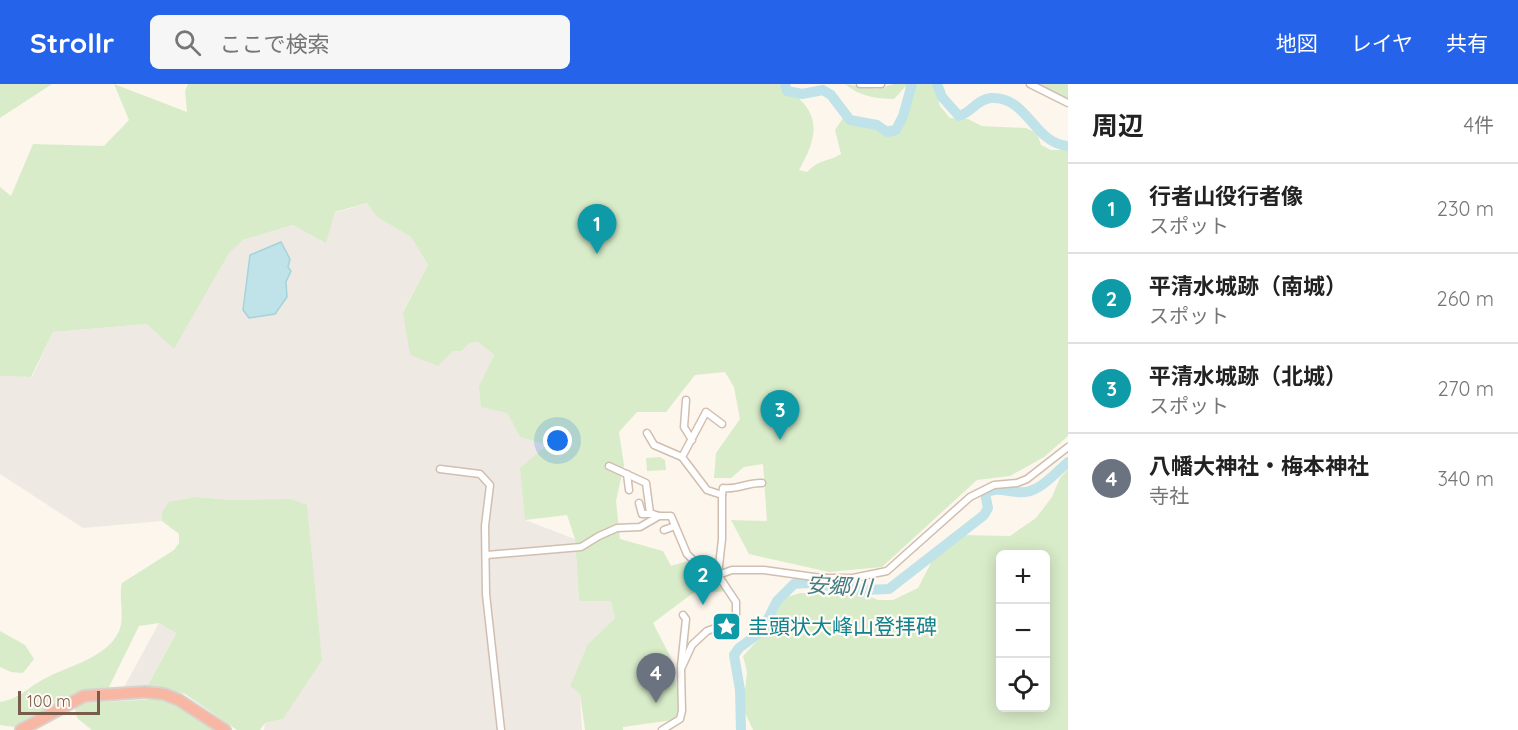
<!DOCTYPE html>
<html lang="ja">
<head>
<meta charset="utf-8">
<style>
	:root { --surface:#fff; --page:#f6f6f6; --text:#222; --muted:#767676; --line:#e0e0e0; --accent:#2563eb }
	body { margin:0; font-family:Quicksand,"Noto Sans JP",sans-serif; background:var(--page); color:var(--text) }
	.controls { position:absolute; right:18px; bottom:18px; display:grid; overflow:hidden; border-radius:9px; box-shadow:0 3px 15px #0003 }
	.controls button { width:54px; height:54px; display:grid; place-items:center; padding:0; border:0; border-bottom:2px solid var(--line); background:var(--surface); color:var(--text); font:30px sans-serif }
	.scale { position:absolute; left:18px; bottom:15px; width:82px; box-sizing:border-box; padding-left:6px; border:3px solid #7a5c4d; border-top:0; font-size:16px; line-height:21px; white-space:nowrap; color:#7a5c4d; -webkit-text-stroke:4px #fffaf3; paint-order:stroke }
	.you { position:absolute; left:558px; top:357px; width:21px; height:21px; margin:-15px; border:4px solid #fff; border-radius:50%; background:#1a73e8; box-shadow:0 0 0 9px #1a73e833 }
	.badge { display:grid; place-items:center; width:39px; height:39px; border-radius:50%; background:var(--accent); color:#fff; font-size:20px; font-weight:700 }
	.pin { position:absolute; translate:-50% -50px; filter:drop-shadow(0 2px 3px #0008) }
	.pin::after { content:''; position:absolute; top:32px; width:21px; height:18px; background:inherit; clip-path:polygon(0 0,100% 0,50% 100%) }
	.list { margin:0; padding:0; list-style:none }
	h2 { display:flex; justify-content:space-between; align-items:center; height:78px; margin:0; padding:0 24px; font-size:26px }
	h2 small { font-size:20px; font-weight:400; color:var(--muted) }
	.list li { display:grid; grid-template-columns:39px 1fr auto; gap:18px; align-items:center; box-sizing:border-box; height:90px; padding:0 24px; border-top:2px solid var(--line) }
	.list b { display:block; font-size:22px; white-space:nowrap }
	.list p { margin:0; font-size:20px; white-space:nowrap; color:var(--muted) }
	.list em { font-size:20px; font-style:normal; color:var(--muted) }
	.icon { flex:none; width:33px; height:33px; fill:none; stroke:currentColor; stroke-width:2; stroke-linecap:round; stroke-linejoin:round }
	.map { position:relative; flex:none; width:1068px; height:646px; overflow:hidden }
	header { display:flex; align-items:center; gap:36px; box-sizing:border-box; height:84px; padding:0 30px; background:var(--accent); color:#fff }
	header strong { font-size:28px }
	nav { display:flex; gap:33px; margin-inline-start:auto; font-size:21px }
	.search { width:420px; height:54px; background:var(--page); display:flex; align-items:center; gap:15px; box-sizing:border-box; padding:0 21px; border-radius:9px; color:var(--muted); font-size:22px }
	main { display:flex }
	aside { flex:1; background:var(--surface) }
	.map>svg:first-child { display:block }
	.industrial { fill:#efe9e4 }
	.green { fill:#d8ecc9; fill-rule:evenodd }
	.water { fill:#bfe3e8; stroke:#a5d3da; stroke-width:1.5 }
	.lines { fill:none; stroke-linecap:round; stroke-linejoin:round }
	.river { stroke:#bfe3e8; stroke-width:10 }
	.street-casing { stroke:#d1beb0; stroke-width:9 }
	.highway-casing { stroke:#dad1cd; stroke-width:14 }
	.street { stroke:#fff; stroke-width:6 }
	.highway { stroke:#f7b7a3; stroke-width:10 }
	.labels { text-anchor:middle; dominant-baseline:central; stroke-width:4.5; stroke-linejoin:round; paint-order:stroke }
	.culture-label { font-size:21px; fill:#0d838f; stroke:#fffaf3; text-anchor:start }
	.water-label { font-size:22px; font-style:italic; fill:#437c86; stroke:#fffaf3 }
</style>
</head>
<body>
<header>
<strong>Strollr</strong>
<div class="search"><svg class="icon" aria-label="search" viewBox="0 0 24 24"><circle cx="10" cy="10" r="6"/><path d="M15 15l6 6"/></svg>ここで検索</div>
<nav><a>地図</a><a>レイヤ</a><a>共有</a></nav>
</header>
<main>
<div class="map">
<svg width="1068" height="646" viewBox="0 0 1068 646">
	<rect width="100%" height="100%" fill="#fdf6ec"/>
	<g class="industrial">
		<path d="M368,119L377,133L411,153L428,181L403,227L453,267H462L470,259L478,258L494,271L479,302L507,329L520,353L548,361L525,436L575,455L579,517H612L615,534L588,560L580,610L582,646H264L265,639L283,635L291,620L235,416L196,413L162,428V437L83,444L0,390V292L32,293L53,248L147,240L243,156Z"/>
		<path d="M159,539L176,548L147,603L122,607Z"/>
	</g>
	<g class="green">
		<path d="M0,0H52L0,34Z"/>
		<path d="M114,0L187,28L185,7L188,0H786V4C822,29 819,50 799,86L807,88C821,74 826,79 841,70L835,46L843,34L869,44L898,41L912,4L905,3L894,15C876,15 859,12 845,0L877,5L894,0H934L940,22L950,34L968,35L982,42L1026,44L1037,49L1041,61L1051,66H1068V352L1044,373L1010,392L977,396L882,483L829,488L749,470L731,436L767,437L763,380L744,383L731,394H714L716,369L740,335L734,303L725,288L695,291L666,328H637L619,348L624,381L616,417L620,455L663,467L671,482L701,473L733,507L693,509L653,539L671,574L682,627L680,635L623,643V646H585L580,610L570,602L588,560L615,534L611,517H579L575,455L567,431L525,436L520,384L547,361L520,353L507,329L481,323L479,302L494,271L478,258L470,259L462,267H453L438,282L410,271L403,228L428,181L411,153L377,133L367,119L335,128L326,159L293,141L243,156L229,169L174,265L147,240L53,248L31,293L0,292V103L11,112L33,60L104,62L129,36Z"/>
		<path d="M1038,0H1068V19Z"/>
		<path d="M660,373L665,376L666,386L647,387L646,374Z"/>
		<path d="M1068,385V646H753L743,624L747,588L743,572L770,543L784,514L800,509H848L866,511L878,516H893L918,504L933,475L960,451L1010,452L1036,434L1052,413L1060,394ZM1000,470H1046V624H1000Z"/>
		<path d="M196,413L235,416L291,415L307,421L322,576L283,635L265,639L260,646H237L185,610L167,605L147,603L176,549L159,539L139,542L108,605L22,644L0,641V618C21,614 27,604 44,595C67,582 105,575 118,549C126,535 118,515 122,499L174,466L179,459V450L162,437V428L169,418Z"/>
		<path d="M0,547L25,561L34,575L23,589L11,588L0,583Z"/>
		<path d="M161,615L175,617L222,646H92L77,634L75,624L81,619Z"/>
	</g>
	<path class="water" d="M281,158L290,175L288,183L291,187L286,198L287,213L275,230L249,234L243,226L250,171Z"/>
	<g class="lines">
		<g class="river">
			<path d="M785,0L787,7L802,10L823,6L831,11L850,36L877,41L887,48L896,46L903,32L912,0"/>
			<path d="M937,0L942,13L959,32C971,29 977,15 991,14C1028,12 1033,59 1068,62"/>
			<path d="M741,646L740,606L734,571L739,564L762,547L777,517L794,500L806,499L864,506L889,505L984,431L988,424L985,409C997,403 1004,407 1017,408C1038,411 1054,390 1068,378"/>
		</g>
		<defs>
			<g id="street">
				<path d="M860,0H881"/>
				<path d="M1030,0L1068,19"/>
				<path d="M686,316L684,343L692,356"/>
				<path d="M647,349L654,361L682,373"/>
				<path d="M609,382L646,399L650,429L659,432"/>
				<path d="M440,385L480,390L490,401L485,442L486,510L501,646"/>
				<path d="M627,390L629,406"/>
				<path d="M722,411L723,404C738,406 748,398 762,399"/>
				<path d="M639,419L642,430H652"/>
				<path d="M664,446L675,442"/>
				<path d="M487,471L581,463L599,452L617,444L640,443L659,432H671L687,470L699,482L718,491L736,518V530L729,539L707,547L692,561L681,585L682,627L680,635L662,646"/>
				<path d="M718,491L732,486H764L821,494H853L887,487L970,413L994,401L1017,399L1027,395L1068,363"/>
				<path d="M718,491L722,455V411L707,406L682,373L706,328L722,340"/>
				<path d="M681,582L686,535L683,531"/>
			</g>
			<path id="highway" d="M21,646L84,612L145,608L164,610L179,616L225,646"/>
		</defs>
		<use href="#street" class="street-casing"/>
		<use href="#highway" class="highway-casing"/>
		<use href="#street" class="street"/>
		<use href="#highway" class="highway"/>
	</g>
	<defs>
		<symbol id="sight-square" viewBox="-11 -11 22 22"><rect x="-9" y="-9" width="18" height="18" rx="4" fill="#0f9aa8" stroke="#fffaf3"/><path d="M0-6L1.8-2.2L6-1.7L2.9 1.2L3.7 5.4L0 3.3L-3.7 5.4L-2.9 1.2L-6-1.7L-1.8-2.2Z" fill="#fff"/></symbol>
	</defs>
	<g fill-rule="evenodd">
		<use href="#sight-square" x="710" y="526" width="33" height="33"/>
	</g>
	<g class="labels">
		<g class="culture-label">
			<text x="748" y="542">圭頭状大峰山登拝碑</text>
		</g>
		<g class="water-label">
			<text transform="translate(839 502) rotate(3)">安郷川</text>
		</g>
	</g>
</svg>
<div class="controls">
<button>+</button>
<button>−</button>
<button><svg class="icon" aria-label="locate" viewBox="0 0 24 24"><circle cx="12" cy="12" r="6"/><path d="M12 2v4M12 18v4M2 12h4M18 12h4"/></svg></button>
</div>
<div class="scale">100 m</div>
<div class="you"></div>
<div class="pin badge" style="left:597px;top:170px;background:#0f9aa8">1</div>
<div class="pin badge" style="left:703px;top:521px;background:#0f9aa8">2</div>
<div class="pin badge" style="left:780px;top:356px;background:#0f9aa8">3</div>
<div class="pin badge" style="left:656px;top:619px;background:#6b7280">4</div>
</div>
<aside>
<h2>周辺<small>4件</small></h2>
<ul class="list">
<li><span class="badge" style="background:#0f9aa8">1</span><div><b>行者山役行者像</b><p>スポット</p></div><em>230 m</em></li>
<li><span class="badge" style="background:#0f9aa8">2</span><div><b>平清水城跡（南城）</b><p>スポット</p></div><em>260 m</em></li>
<li><span class="badge" style="background:#0f9aa8">3</span><div><b>平清水城跡（北城）</b><p>スポット</p></div><em>270 m</em></li>
<li><span class="badge" style="background:#6b7280">4</span><div><b>八幡大神社・梅本神社</b><p>寺社</p></div><em>340 m</em></li>
</ul>
</aside>
</main>
</body>
</html>
